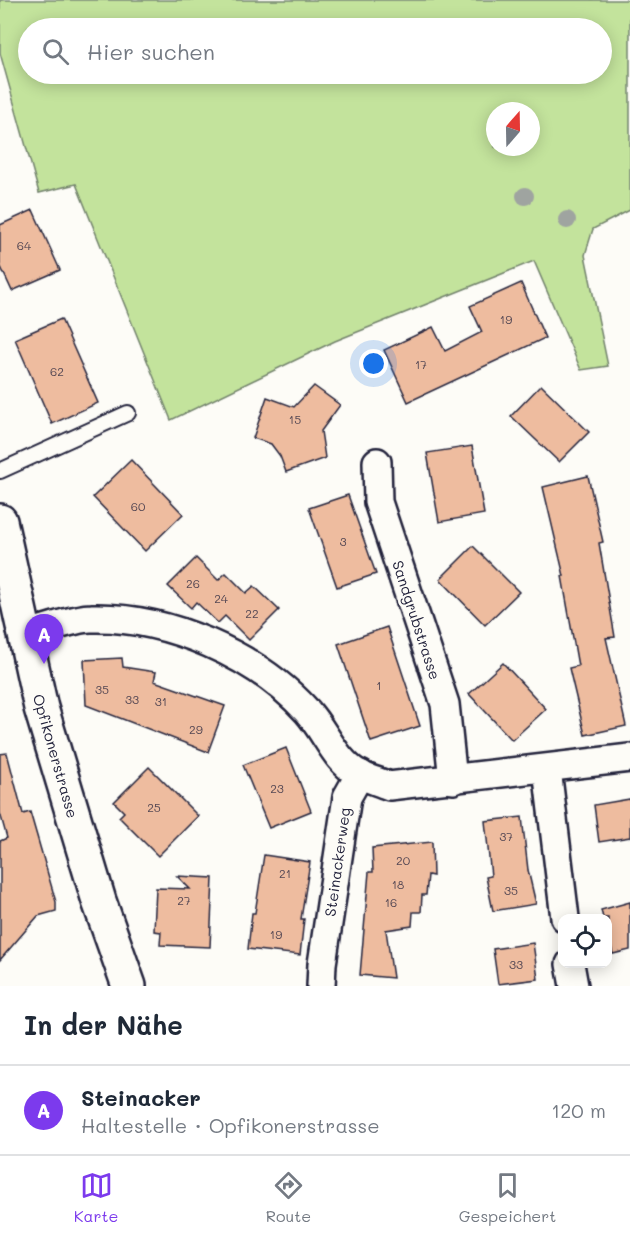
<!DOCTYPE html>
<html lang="de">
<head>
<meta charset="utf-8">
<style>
	:root { --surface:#fff; --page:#f6f6f7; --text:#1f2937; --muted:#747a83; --line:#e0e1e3; --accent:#7c3aed }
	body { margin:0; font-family:Mali,sans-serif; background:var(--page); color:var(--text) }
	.controls { position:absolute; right:18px; bottom:18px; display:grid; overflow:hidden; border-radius:12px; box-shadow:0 3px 15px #0003 }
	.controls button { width:54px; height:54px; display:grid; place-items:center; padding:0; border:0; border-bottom:2px solid var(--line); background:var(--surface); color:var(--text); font:30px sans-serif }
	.compass { position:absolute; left:486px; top:102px; width:54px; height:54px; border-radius:50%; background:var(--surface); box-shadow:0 3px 15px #0003; rotate:20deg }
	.you { position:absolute; left:374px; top:364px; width:21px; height:21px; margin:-15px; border:4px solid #fff; border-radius:50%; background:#1a73e8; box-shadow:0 0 0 9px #1a73e833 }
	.badge { display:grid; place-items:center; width:39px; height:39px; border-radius:50%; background:var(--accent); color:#fff; font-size:20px; font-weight:700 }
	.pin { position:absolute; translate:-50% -50px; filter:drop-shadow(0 2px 3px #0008) }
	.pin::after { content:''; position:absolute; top:32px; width:21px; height:18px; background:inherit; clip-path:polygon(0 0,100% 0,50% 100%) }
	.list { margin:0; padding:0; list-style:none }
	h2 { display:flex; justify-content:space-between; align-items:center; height:78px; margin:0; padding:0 24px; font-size:26px }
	h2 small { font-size:20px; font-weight:400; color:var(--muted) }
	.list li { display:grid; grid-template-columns:39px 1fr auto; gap:18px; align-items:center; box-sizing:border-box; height:90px; padding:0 24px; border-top:2px solid var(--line) }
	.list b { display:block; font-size:22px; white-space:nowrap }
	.list p { margin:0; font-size:20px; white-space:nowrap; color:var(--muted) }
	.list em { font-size:20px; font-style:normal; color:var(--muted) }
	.icon { flex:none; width:33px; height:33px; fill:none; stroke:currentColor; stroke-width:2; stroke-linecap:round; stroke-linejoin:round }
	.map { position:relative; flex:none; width:630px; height:986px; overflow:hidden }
	.search { position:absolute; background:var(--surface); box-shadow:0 3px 15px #0003; left:18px; right:18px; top:18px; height:66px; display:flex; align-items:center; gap:15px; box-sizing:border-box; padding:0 21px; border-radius:33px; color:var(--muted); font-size:22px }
	.sheet { height:168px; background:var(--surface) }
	nav { display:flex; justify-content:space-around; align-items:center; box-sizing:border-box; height:84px; border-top:2px solid var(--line); background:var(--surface); font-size:16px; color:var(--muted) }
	nav a { display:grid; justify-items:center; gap:3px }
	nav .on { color:var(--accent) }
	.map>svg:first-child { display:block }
	.green { fill:#c3e39c; stroke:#72826c; stroke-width:1.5; fill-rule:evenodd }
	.building { fill:#eebc9f; stroke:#22223b; stroke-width:1.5 }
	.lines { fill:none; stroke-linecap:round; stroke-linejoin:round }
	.lane-casing { stroke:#22223b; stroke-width:18 }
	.street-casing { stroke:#22223b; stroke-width:32 }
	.secondary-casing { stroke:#22223b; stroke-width:38 }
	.lane { stroke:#fdfcf7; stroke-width:14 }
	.street { stroke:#fdfcf7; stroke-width:27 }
	.secondary { stroke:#fdfcf7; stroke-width:33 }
	.tree { fill:#9fa4a0 }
	.labels { text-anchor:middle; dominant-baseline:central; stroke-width:5; stroke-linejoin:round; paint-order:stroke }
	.number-label { font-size:12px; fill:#554854 }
	.street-label { font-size:15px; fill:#22223b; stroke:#fdfcf7 }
</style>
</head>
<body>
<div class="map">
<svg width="630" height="986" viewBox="0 0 630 986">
	<rect width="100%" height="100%" fill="#fdfcf7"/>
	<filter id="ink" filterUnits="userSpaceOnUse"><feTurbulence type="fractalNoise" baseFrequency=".0167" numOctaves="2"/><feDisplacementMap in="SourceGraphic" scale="12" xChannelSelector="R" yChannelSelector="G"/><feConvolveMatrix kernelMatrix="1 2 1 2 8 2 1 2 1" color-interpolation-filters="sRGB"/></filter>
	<g filter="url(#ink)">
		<path class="green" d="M0,0H630V210L593,229L585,255L608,366L581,370L534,261L335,341L171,420L76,184L39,193L0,53ZM28,28H602V74H28ZM495,111H531V147H495Z"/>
		<g class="building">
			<path d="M33,210L60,270L12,291L0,265V225Z"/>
			<path d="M521,283L545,338L408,402L384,350L433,327L445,351L482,332L470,306Z"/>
			<path d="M61,319L98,403L52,424L15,339Z"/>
			<path d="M541,385L589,432L559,462L511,416Z"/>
			<path d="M314,386L340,405L321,431L325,458L286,472L280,456L271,444L253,438L267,397L294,407Z"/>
			<path d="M472,446L484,514L439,522L427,453Z"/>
			<path d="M131,460L183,514L145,551L93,497Z"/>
			<path d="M588,476L603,542L599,543L615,637L606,638L626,726L585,735L569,668L578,666L562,576H564L543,487Z"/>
			<path d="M348,495L376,574L337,587L309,508Z"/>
			<path d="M473,546L519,592L485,625L440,579Z"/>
			<path d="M196,558L218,580L226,573L246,593L254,586L279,610L249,640L225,616L218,623L196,602L191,608L168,586Z"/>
			<path d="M387,627L420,726L371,742L338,644Z"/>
			<path d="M122,658L123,667L156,672L154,681L225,706L208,752L86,705L84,660Z"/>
			<path d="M503,663L546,709L512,740L469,694Z"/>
			<path d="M286,748L311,811L269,828L243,765Z"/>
			<path d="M7,753L23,814L30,812L56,902V911L38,916L0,960V841L7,838L0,813V754Z"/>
			<path d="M149,767L198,816L158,856L119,817L124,812L114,802Z"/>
			<path d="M630,799V837L599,842L594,805Z"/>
			<path d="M522,817L528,870L536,904L493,911L486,877L491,876L485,821Z"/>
			<path d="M432,842L433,876L428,875L426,895H422L421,912H413L412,926L386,930L393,978L360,975L369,872H373L372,848Z"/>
			<path d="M264,855L310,862L301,919H304L300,955L248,949L252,913H255Z"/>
			<path d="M177,876L213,878L210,947L160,945L161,932L154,931L156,888L190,889Z"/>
			<path d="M630,902V950L613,954L608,934V918H603L601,910Z"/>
			<path d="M533,943L538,979L498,984L493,949Z"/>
		</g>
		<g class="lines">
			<defs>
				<path id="lane" d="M0,471L128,413"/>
				<g id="street">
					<path d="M377,462L378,502L445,704L453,780"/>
					<path d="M24,634C45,631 72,618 91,618C167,616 256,655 307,711C326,732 335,761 359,774C368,779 380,782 389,786L630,758"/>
					<path d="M547,769L565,918"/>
					<path d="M570,964L574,986"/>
					<path d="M321,986L322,964L347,797L360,774"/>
				</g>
				<path id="secondary" d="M0,521L41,708L99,901L129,986"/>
			</defs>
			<use href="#lane" class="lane-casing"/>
			<use href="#street" class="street-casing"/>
			<use href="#secondary" class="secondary-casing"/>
			<use href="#lane" class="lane"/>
			<use href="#street" class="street"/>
			<use href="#secondary" class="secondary"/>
		</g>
		<g class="tree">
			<circle cx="525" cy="196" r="9"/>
			<circle cx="567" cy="220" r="9"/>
		</g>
	</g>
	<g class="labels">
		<g class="number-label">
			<text x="24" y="245">64</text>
			<text x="506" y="319">19</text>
			<text x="421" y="364">17</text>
			<text x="57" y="371">62</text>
			<text x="295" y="419">15</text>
			<text x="138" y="506">60</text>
			<text x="343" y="541">3</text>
			<text x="193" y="583">26</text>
			<text x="221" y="598">24</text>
			<text x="252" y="613">22</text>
			<text x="379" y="685">1</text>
			<text x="102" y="689">35</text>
			<text x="132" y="699">33</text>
			<text x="161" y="701">31</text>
			<text x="196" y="729">29</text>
			<text x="277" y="788">23</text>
			<text x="154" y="807">25</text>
			<text x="506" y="836">37</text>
			<text x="403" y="860">20</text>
			<text x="285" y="873">21</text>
			<text x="398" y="884">18</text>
			<text x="511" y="890">35</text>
			<text x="184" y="900">27</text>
			<text x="391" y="902">16</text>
			<text x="276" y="934">19</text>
			<text x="516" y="964">33</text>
		</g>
		<g class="street-label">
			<text transform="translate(417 620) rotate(72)">Sandgrubstrasse</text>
			<text transform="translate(56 756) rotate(74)">Opfikonerstrasse</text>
			<text transform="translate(337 862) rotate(-82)">Steinackerweg</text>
		</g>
	</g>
</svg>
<div class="controls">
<button><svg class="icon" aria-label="locate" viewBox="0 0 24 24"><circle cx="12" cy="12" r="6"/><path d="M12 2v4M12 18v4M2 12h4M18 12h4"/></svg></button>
</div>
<svg class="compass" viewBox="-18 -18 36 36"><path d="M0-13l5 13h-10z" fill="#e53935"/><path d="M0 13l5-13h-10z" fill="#747a83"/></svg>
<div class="you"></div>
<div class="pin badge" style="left:44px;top:664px">A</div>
<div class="search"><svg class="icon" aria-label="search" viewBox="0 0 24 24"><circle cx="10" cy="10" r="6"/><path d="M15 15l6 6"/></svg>Hier suchen</div>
</div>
<section class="sheet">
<h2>In der Nähe<small></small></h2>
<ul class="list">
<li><span class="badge">A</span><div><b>Steinacker</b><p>Haltestelle · Opfikonerstrasse</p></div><em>120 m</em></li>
</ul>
</section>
<nav>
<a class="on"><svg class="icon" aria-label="map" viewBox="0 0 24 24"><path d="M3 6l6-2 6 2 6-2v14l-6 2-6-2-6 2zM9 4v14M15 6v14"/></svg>Karte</a>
<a><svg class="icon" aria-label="directions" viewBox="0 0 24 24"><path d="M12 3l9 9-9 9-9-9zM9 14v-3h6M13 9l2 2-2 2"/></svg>Route</a>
<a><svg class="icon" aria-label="saved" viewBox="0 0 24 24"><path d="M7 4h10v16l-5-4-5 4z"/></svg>Gespeichert</a>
</nav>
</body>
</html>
